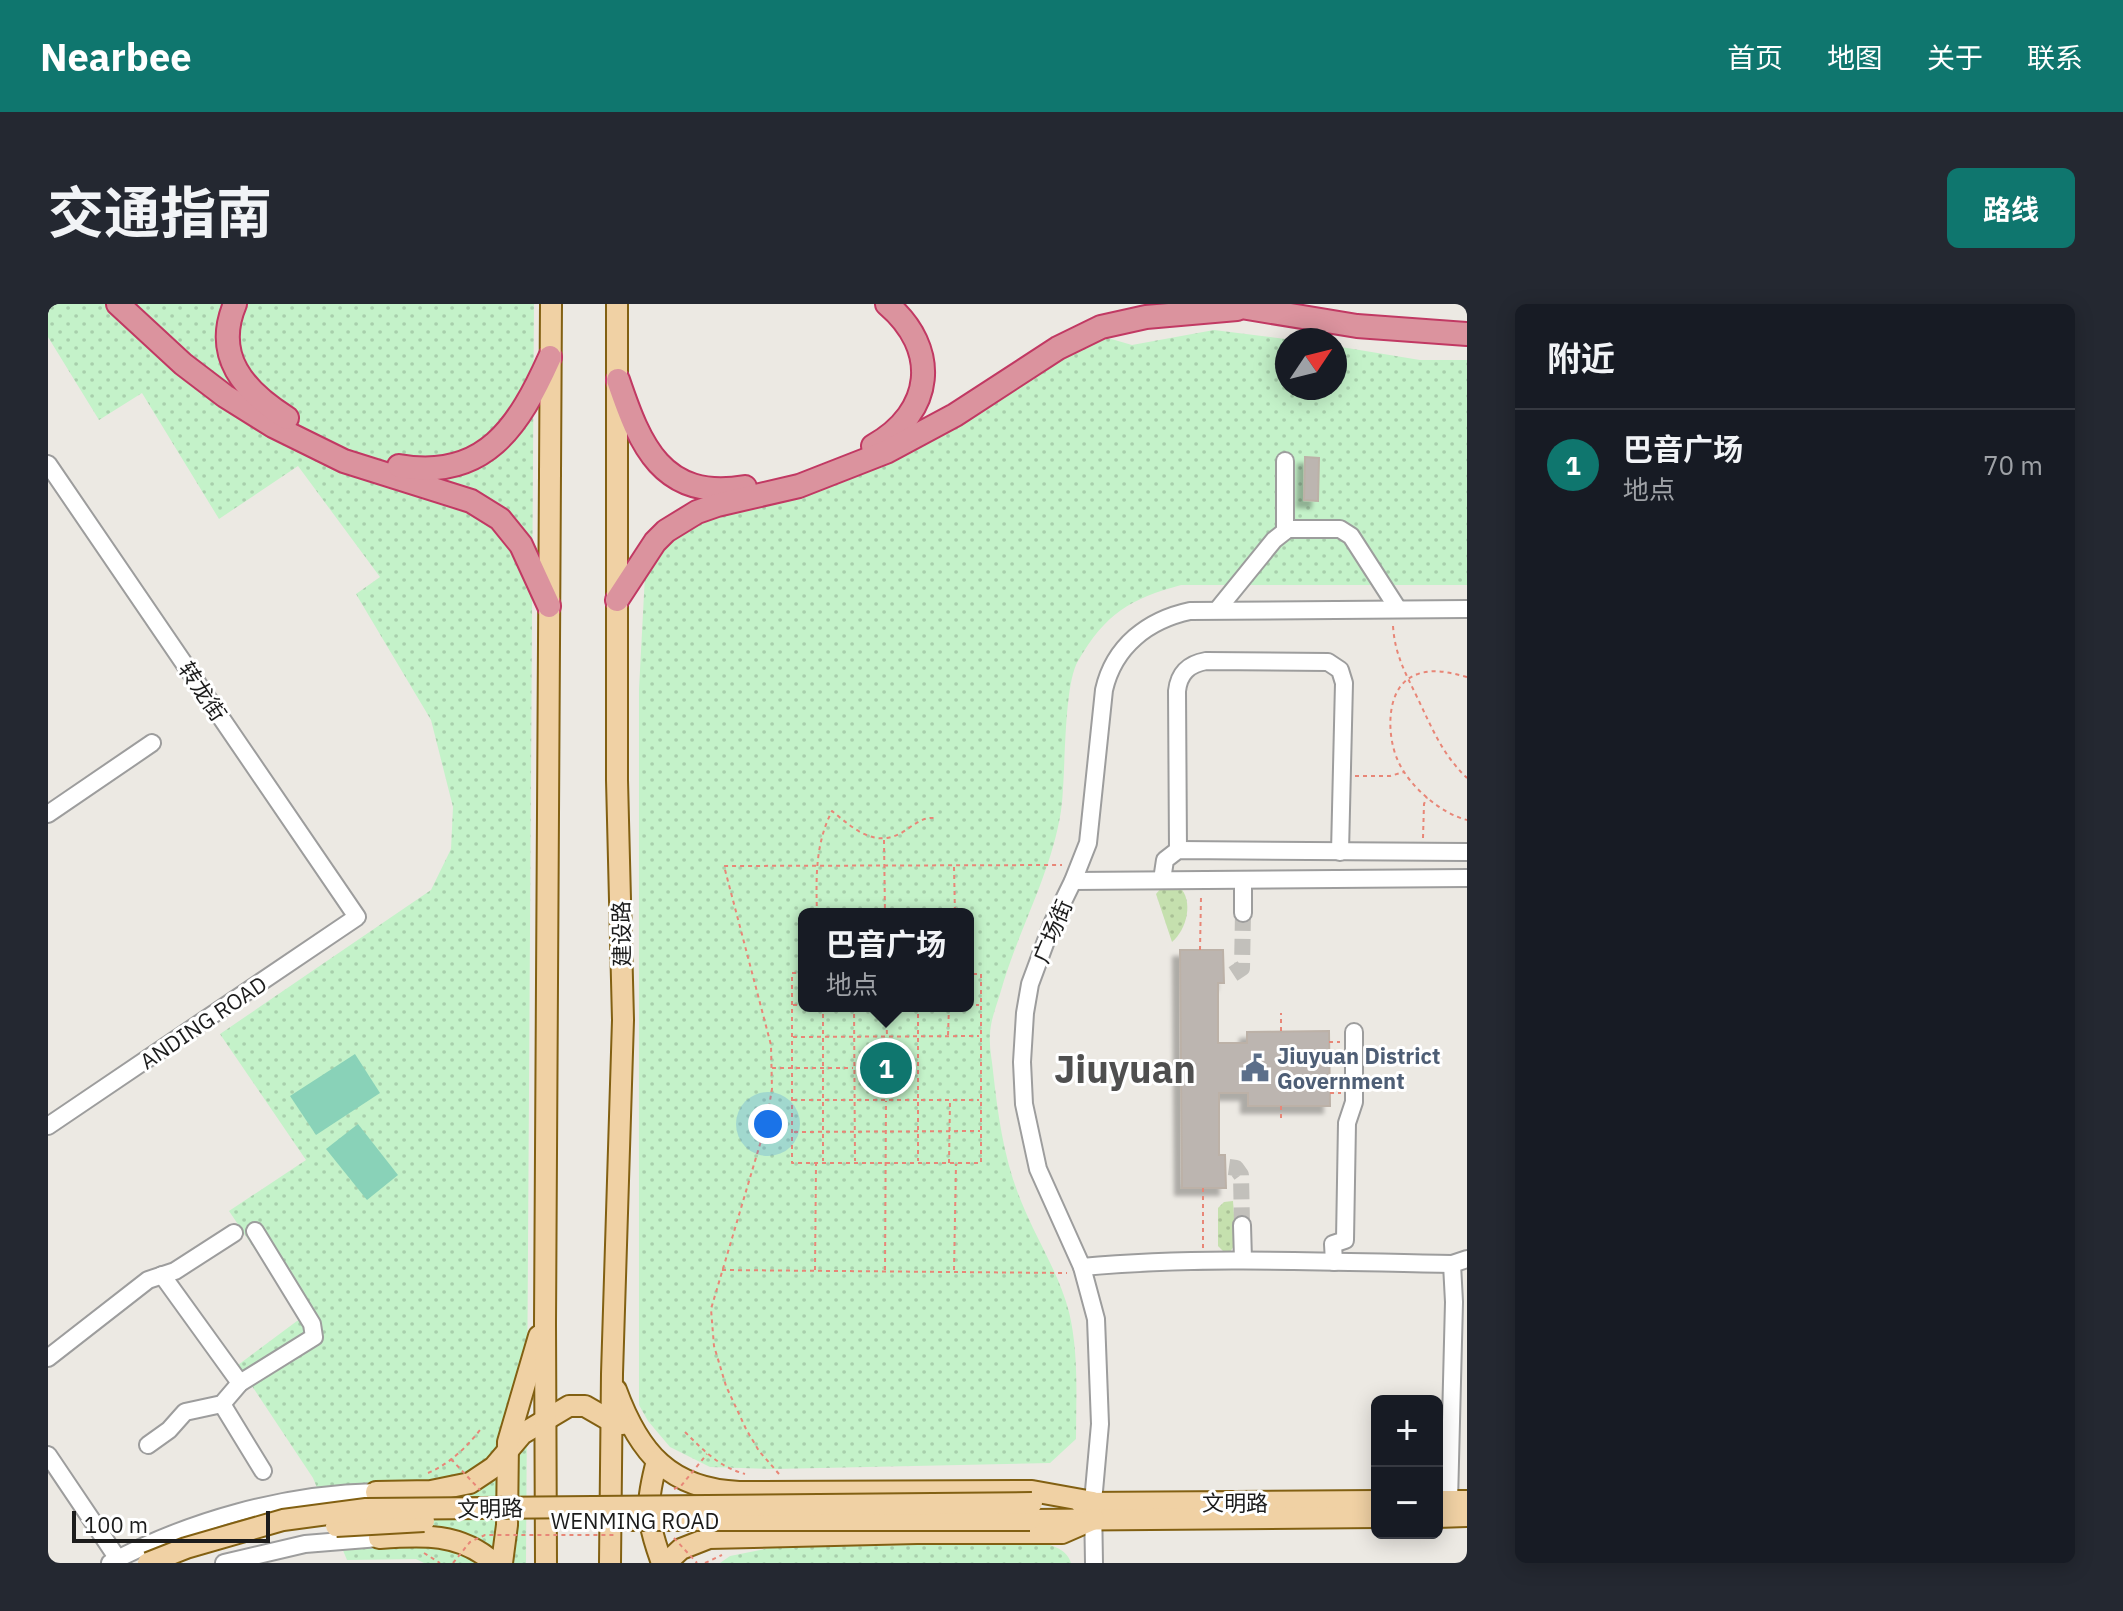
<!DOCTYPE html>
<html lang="zh">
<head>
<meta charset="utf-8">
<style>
	:root { --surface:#171b24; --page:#242831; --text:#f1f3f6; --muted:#9ea1a6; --line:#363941; --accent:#0f766e }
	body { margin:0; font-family:"IBM Plex Sans","Noto Sans SC",sans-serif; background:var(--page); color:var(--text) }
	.controls { position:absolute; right:24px; bottom:24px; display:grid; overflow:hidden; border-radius:12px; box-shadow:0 4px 20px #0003 }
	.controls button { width:72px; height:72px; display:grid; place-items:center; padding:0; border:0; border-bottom:2px solid var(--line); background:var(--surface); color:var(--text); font:40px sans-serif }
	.compass { position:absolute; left:1227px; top:24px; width:72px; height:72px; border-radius:50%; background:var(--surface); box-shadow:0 4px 20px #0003; rotate:55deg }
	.scale { position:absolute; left:24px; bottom:20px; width:198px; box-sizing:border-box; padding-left:8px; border:4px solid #1c1c1c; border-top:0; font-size:22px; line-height:28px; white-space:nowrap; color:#1c1c1c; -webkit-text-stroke:6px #fff; paint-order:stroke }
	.you { position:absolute; left:720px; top:820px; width:28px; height:28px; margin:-20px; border:6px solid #fff; border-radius:50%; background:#1a73e8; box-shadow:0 0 0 12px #1a73e833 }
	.badge { display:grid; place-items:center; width:52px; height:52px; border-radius:50%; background:var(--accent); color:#fff; font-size:26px; font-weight:700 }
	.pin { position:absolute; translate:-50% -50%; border:4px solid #fff; box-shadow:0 2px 8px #0006 }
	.popup { position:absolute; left:750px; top:604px; width:176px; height:104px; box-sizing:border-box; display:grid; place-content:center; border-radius:12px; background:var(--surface); filter:drop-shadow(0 2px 6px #0005); font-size:26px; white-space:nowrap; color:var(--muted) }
	.popup b { font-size:30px; color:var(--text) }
	.popup::after { content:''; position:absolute; left:50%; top:100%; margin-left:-16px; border:16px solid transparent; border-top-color:var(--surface) }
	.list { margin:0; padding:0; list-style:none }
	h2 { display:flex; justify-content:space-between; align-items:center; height:104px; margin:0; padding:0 32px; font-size:34px }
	h2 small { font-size:26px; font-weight:400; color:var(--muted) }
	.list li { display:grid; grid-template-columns:52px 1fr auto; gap:24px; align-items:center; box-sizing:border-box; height:112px; padding:0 32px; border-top:2px solid var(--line) }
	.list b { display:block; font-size:30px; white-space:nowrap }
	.list p { margin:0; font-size:26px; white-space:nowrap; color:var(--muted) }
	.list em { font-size:26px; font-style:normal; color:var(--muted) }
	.map { position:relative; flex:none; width:1419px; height:1259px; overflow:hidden; border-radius:12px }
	header { display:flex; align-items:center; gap:48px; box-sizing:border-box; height:112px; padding:0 40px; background:var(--accent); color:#fff }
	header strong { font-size:38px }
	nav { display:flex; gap:44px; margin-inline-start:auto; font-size:28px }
	.intro { display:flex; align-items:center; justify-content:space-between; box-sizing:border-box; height:192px; padding:0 48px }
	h1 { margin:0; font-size:56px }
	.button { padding:20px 36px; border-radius:12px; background:var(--accent); color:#fff; font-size:28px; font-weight:700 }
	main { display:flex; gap:48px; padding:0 48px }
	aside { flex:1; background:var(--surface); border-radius:12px; box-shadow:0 4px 20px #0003 }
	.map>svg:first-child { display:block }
	.grass { fill:url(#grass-dots) }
	.park { fill:url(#park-dots); fill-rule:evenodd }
	.pitch { fill:#89d2b8 }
	.building { fill:#bcb5b0; stroke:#bcb1a7; stroke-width:2; filter:url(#shadow) }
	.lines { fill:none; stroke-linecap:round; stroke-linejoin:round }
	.minor-tunnel { stroke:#c2c0bb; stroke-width:16; stroke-dasharray:16 8; stroke-linecap:butt }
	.minor-casing { stroke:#9d9d9d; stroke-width:20 }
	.major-casing { stroke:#826012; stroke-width:24 }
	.highway-casing { stroke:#c13963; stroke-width:26 }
	.path { stroke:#e88677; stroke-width:2; stroke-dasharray:4 4; stroke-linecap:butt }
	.minor { stroke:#fff; stroke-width:16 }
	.major { stroke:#f0d1a4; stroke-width:20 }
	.highway { stroke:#db939e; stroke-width:22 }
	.major-bridge-casing { stroke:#826012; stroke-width:24; stroke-linecap:butt }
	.path-bridge { stroke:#e88677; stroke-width:2; stroke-dasharray:4 4; stroke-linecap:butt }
	.major-bridge { stroke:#f0d1a4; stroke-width:20 }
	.labels { text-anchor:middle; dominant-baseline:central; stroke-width:6; stroke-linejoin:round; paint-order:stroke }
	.street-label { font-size:22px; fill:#1c1c1c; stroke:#fff }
	.service-label { font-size:22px; font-weight:bold; fill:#4e5e75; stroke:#fff; text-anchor:start }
	.town-label { font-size:38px; font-weight:bold; fill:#4f4f4f; stroke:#fff }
</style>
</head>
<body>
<header>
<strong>Nearbee</strong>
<nav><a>首页</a><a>地图</a><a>关于</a><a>联系</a></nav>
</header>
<div class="intro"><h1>交通指南</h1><a class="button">路线</a></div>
<main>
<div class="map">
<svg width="1419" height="1259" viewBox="0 0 1419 1259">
	<defs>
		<pattern id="grass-dots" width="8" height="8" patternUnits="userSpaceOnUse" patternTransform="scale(2)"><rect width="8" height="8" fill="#c5e0ae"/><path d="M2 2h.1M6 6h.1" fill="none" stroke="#a9c095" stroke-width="1.8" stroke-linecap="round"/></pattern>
		<pattern id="park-dots" width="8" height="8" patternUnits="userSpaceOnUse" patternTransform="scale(2)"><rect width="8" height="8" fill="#c4f2c9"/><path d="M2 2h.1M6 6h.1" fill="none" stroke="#a8cfac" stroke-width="1.8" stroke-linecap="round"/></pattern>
		<filter id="shadow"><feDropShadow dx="-7" dy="7" stdDeviation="2" flood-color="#0004"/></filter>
	</defs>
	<rect width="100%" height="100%" fill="#ece9e3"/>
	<g class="grass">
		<path d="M1131,582C1146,597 1139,625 1124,638L1108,590L1114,583Z"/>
		<path d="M1185,897L1188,939L1182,948H1176L1170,942V904L1176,898Z"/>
	</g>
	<g class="park">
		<path d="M0,0H486L478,1259H376L368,1255L299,1256L265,1174L190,1061L253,1014L181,907L258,856L172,730L383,586L403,545L405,503L383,416L308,290L332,273L250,162L171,215L94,89L51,116L0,33Z"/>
		<path d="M1166,26L1245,36H1239V84H1287V42L1372,56H1419V281H1133C1082,295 1058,309 1030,357C1015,382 1018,473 1013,507C1003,571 969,628 952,690C948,703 942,718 942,731C941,743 944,756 945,767C950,812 956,856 973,897C988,935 1011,969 1021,1008C1031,1050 1028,1093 1028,1135L1002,1159L726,1165L662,1163L622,1143L600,1117L591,1101V385L597,271L612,242L641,221L671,209L765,187L840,159L1053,32L1084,41ZM756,610H920V702H756Z"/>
		<path d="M996,1239C1008,1243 1019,1246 1023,1259H672L682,1252L727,1243Z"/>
	</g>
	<g class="pitch">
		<path d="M307,750L332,789L268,831L242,792Z"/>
		<path d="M310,820L350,871L319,896L278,845Z"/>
	</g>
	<g class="building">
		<path d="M1257,153L1271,154L1270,197L1256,196Z"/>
		<path d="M1132,646H1175L1176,679H1170V739H1199V728L1281,727L1282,802H1200V789H1171V851H1177L1178,884H1134Z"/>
	</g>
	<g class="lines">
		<g class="minor-tunnel">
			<path d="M1185,670L1194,664L1195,609"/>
			<path d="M1181,863L1188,864L1193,871L1194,921"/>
		</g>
		<defs>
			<g id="minor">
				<path d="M0,160L309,613L0,822"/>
				<path d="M1237,227V157"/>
				<path d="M1170,305L1226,236L1240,225H1292L1303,232L1350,305"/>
				<path d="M0,510L104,439"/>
				<path d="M1130,546L1129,387C1131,369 1141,360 1158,357L1280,358L1292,366L1296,379L1292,548"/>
				<path d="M1114,576L1117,556L1130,546L1419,548"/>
				<path d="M1195,576V609"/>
				<path d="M1025,577L1419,574"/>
				<path d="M1194,921L1195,956"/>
				<path d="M1286,958L1285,940L1297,936L1299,819L1306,798V728"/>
				<path d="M1034,963C1157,952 1281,958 1404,960L1419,955"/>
				<path d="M114,971L192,1079"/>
				<path d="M0,1054L100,976L127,967L186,929"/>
				<path d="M174,1100L215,1167"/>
				<path d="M100,1141L121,1126L137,1108L174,1100L192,1079L266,1033L264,1020L207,927"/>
				<path d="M0,1151L70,1255"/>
				<path d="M1401,1197L1406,998L1404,960"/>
				<path d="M62,1259C142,1216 237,1190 328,1188"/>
				<path d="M176,1259L257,1240L331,1234"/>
				<path d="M1046,1259L1045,1198L1052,1120L1048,1015L1034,963L990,865L976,800L974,758L977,709L982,680L1005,618L1025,577L1040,539L1056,386C1066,342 1100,316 1142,307L1419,305"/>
			</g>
			<g id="major">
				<path d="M568,1086C591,1149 622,1185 691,1188L984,1187L1045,1198"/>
				<path d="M609,1157C597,1202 598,1215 614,1259"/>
				<path d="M328,1188L383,1187L422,1179L446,1163L474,1130L521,1102H537L563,1117L574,1120"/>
				<path d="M1389,1197H1419"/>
				<path d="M1033,1199L1329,1197"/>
				<path d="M1389,1213L1419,1212"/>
				<path d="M982,1216L1329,1213"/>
				<path d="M331,1234C373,1231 412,1228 446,1259"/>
				<path d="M454,1259L459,1221L460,1138L491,1032"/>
				<path d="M498,1259L497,1019L503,0"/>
				<path d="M562,1259L564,1070L575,716L569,476V0"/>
				<path d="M618,1259L633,1245L661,1234L869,1229H1014L1046,1215"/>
			</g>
			<g id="highway">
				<path d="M70,0L135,60L177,92L225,122L296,157L423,197L452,215L473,241L501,302"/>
				<path d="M187,0C165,52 196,87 239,114"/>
				<path d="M1175,0L1309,22L1419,30"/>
				<path d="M570,76C592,141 614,197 697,183"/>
				<path d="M825,142C886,108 892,45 839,0"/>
				<path d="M351,162C437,177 471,122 502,53"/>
				<path d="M569,296L607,238L618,227L649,208L669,201L751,182L838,148L907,111L1010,44L1053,23L1098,13L1189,5"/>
			</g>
		</defs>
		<use href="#minor" class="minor-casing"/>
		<use href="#major" class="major-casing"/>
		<use href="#highway" class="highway-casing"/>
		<g class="path">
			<path d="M1345,322C1347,351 1357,368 1369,393C1384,424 1394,450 1419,474"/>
			<path d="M1419,373C1403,369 1387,364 1370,370C1337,380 1338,431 1350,457C1362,483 1392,509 1419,516"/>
			<path d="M1307,472H1342L1356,468"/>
			<path d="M1375,534L1376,500L1379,493"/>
			<path d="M836,536L837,610"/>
			<path d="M906,563L907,610"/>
			<path d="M769,610C768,574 767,540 784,507C807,526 829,546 858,526C868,519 875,513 888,514"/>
			<path d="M1152,646L1153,593"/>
			<path d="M756,669H744V859H933V670H920"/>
			<path d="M745,701H756"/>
			<path d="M920,701H931"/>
			<path d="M775,702V857"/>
			<path d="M806,702L807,857"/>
			<path d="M838,702L839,732"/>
			<path d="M870,702V857"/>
			<path d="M1233,727V709"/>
			<path d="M900,731L901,702"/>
			<path d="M745,733L931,732"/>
			<path d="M1281,738H1292"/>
			<path d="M724,764H805"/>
			<path d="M1282,789H1293"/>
			<path d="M745,796H931"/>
			<path d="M1233,802V818"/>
			<path d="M746,828L932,827"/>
			<path d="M901,859L902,797"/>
			<path d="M1155,944V884"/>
			<path d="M674,966L1019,969"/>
			<path d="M767,966L768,860"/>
			<path d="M837,966L838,797"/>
			<path d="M906,966L908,860"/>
			<path d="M637,1128C655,1146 671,1163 697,1170"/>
			<path d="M380,1169C401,1160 418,1144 432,1126"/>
			<path d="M731,1170L711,1147L698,1125L678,1082L666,1042L663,1005L718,820L724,785L723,741L676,562L1014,561"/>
			<path d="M376,1249L392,1259"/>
			<path d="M657,1259L674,1251"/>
		</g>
		<use href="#minor" class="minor"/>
		<use href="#major" class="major"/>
		<use href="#highway" class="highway"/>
		<defs>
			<g id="major-bridge">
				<path d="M576,1216H982"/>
				<path d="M288,1222L376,1217"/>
				<path d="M100,1259L138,1244L235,1216L318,1205L984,1199"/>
			</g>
		</defs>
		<use href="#major-bridge" class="major-bridge-casing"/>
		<g class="path-bridge">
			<path d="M403,1155L432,1186"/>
			<path d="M626,1185L633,1182L659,1150"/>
			<path d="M626,1234L649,1259"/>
			<path d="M405,1259L422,1238L437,1231H568"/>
		</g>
		<use href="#major-bridge" class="major-bridge"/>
	</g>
	<defs>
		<symbol id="civic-bare" viewBox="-9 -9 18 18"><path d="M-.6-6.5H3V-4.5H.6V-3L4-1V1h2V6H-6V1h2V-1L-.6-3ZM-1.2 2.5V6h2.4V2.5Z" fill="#5c6f8a" stroke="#fff" stroke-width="2.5" paint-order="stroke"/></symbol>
	</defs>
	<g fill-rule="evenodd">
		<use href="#civic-bare" x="1187" y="744" width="40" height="40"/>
	</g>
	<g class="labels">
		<g class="street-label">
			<text transform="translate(155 387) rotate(56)">转龙街</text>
			<text transform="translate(1004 627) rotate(-67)">广场街</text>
			<text transform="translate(573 630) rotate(-91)">建设路</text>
			<text transform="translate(155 718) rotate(-34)">ANDING ROAD</text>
			<text x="1187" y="1198">文明路</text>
			<text transform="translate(442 1204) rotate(-1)">文明路</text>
			<text x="587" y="1216">WENMING ROAD</text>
		</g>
		<g class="service-label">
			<text x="1229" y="751">Jiuyuan District<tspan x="1229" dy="25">Government</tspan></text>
		</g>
		<g class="town-label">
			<text x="1077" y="764">Jiuyuan</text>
		</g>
	</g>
</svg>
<div class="controls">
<button>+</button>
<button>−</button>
</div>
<svg class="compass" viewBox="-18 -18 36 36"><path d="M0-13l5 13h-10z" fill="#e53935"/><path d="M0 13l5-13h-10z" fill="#9ea1a6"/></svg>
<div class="scale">100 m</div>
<div class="you"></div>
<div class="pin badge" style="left:838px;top:764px">1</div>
<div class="popup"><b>巴音广场</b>地点</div>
</div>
<aside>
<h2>附近<small></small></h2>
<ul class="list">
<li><span class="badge">1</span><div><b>巴音广场</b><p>地点</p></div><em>70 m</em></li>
</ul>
</aside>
</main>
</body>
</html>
